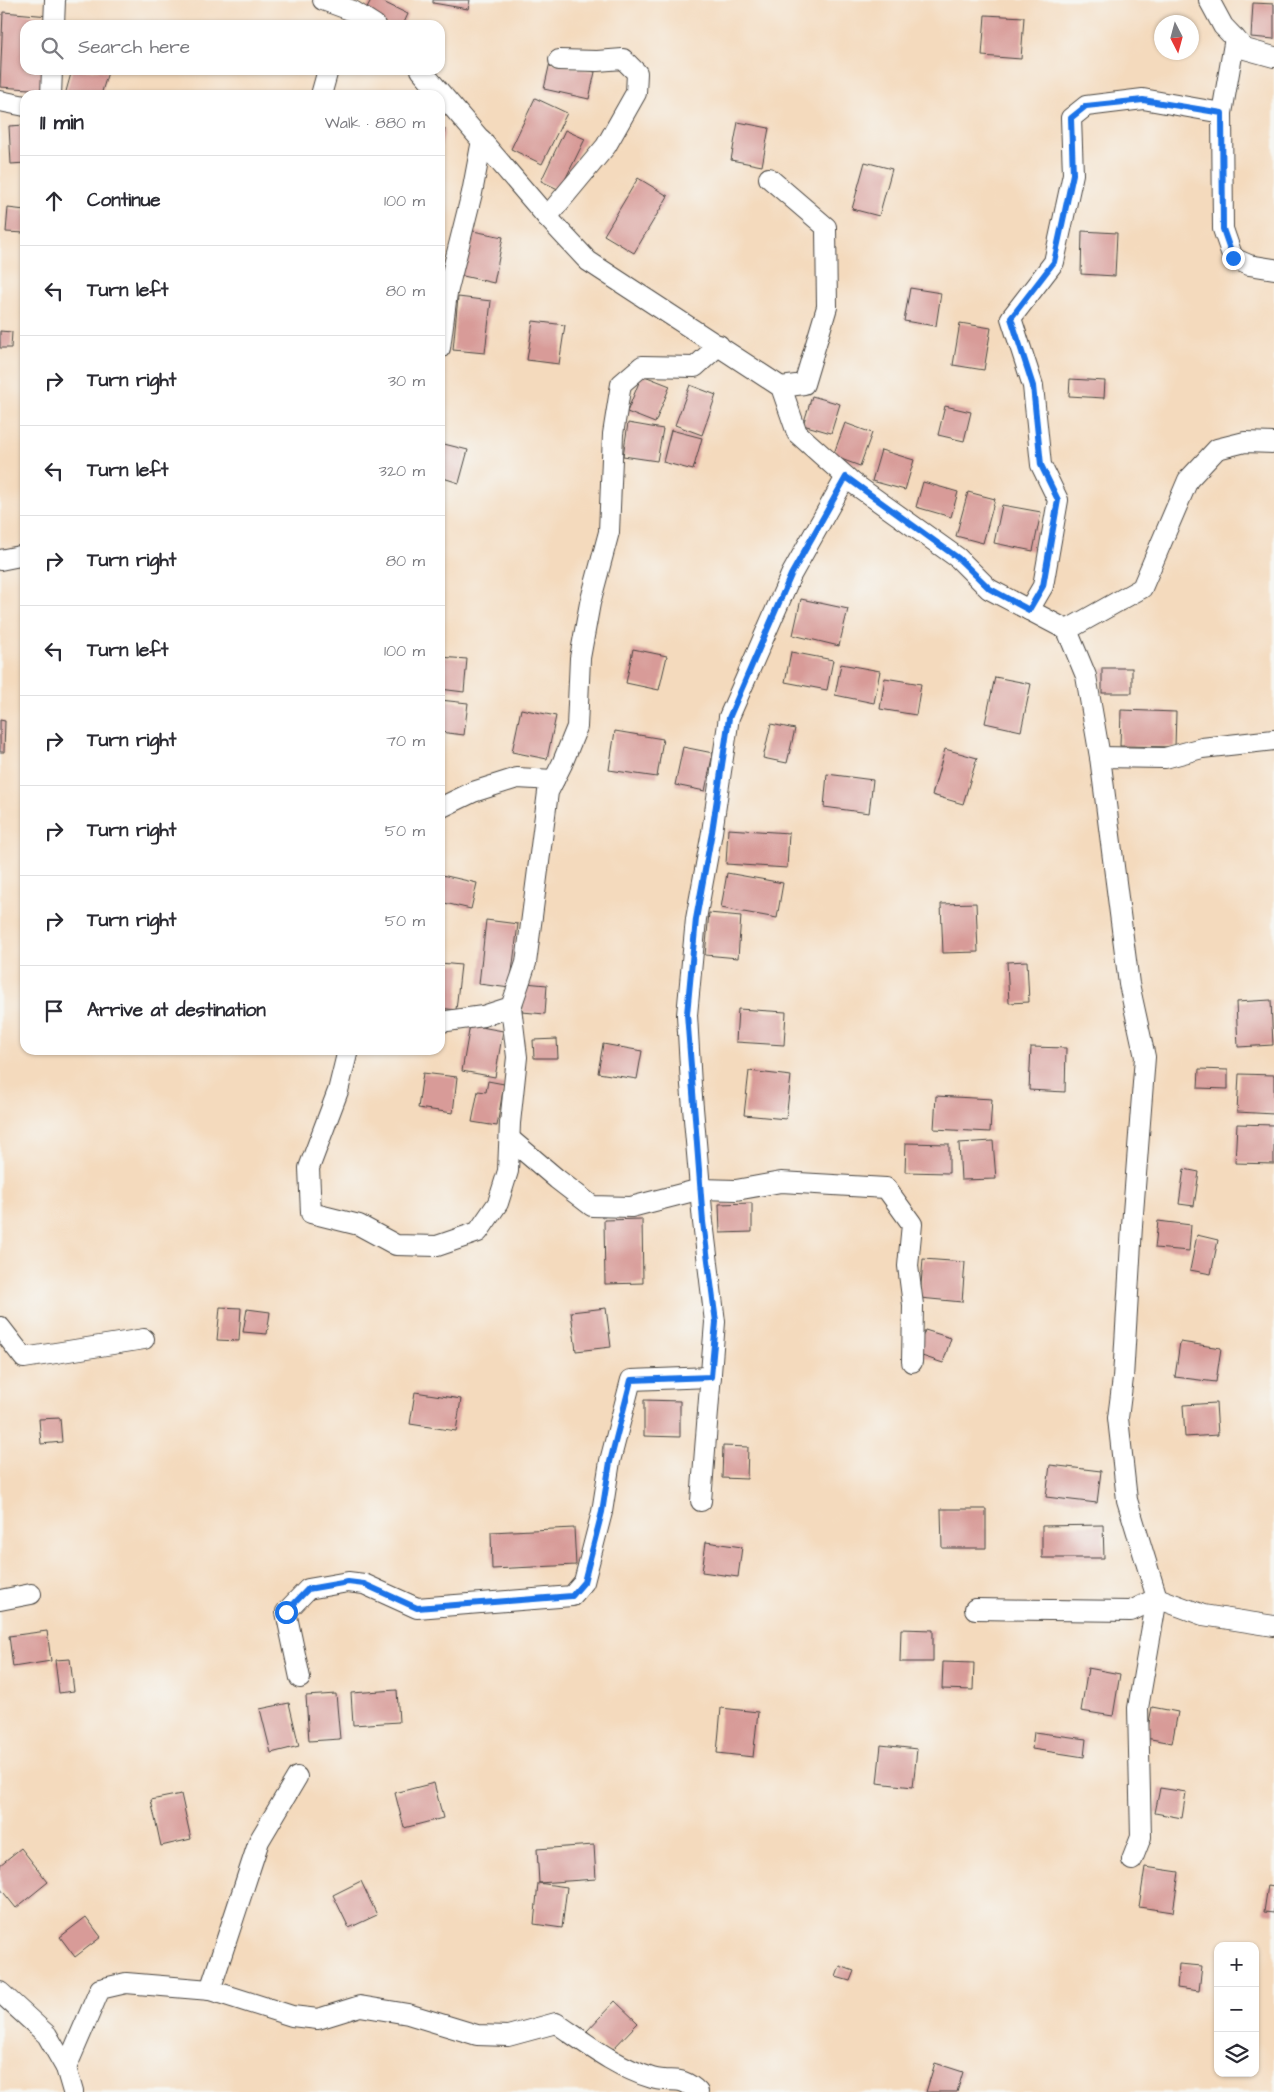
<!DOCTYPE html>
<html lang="en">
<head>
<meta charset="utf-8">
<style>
	:root { --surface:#fff; --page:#f2f2f3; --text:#2b2b33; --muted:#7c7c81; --line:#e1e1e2 }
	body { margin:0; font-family:"Architects Daughter",sans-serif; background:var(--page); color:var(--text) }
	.controls { position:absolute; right:15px; bottom:15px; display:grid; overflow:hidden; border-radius:10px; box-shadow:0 1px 4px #0004 }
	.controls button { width:45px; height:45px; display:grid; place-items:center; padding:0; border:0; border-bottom:1px solid var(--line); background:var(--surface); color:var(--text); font:25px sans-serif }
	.compass { position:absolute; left:1154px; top:15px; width:45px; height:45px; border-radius:50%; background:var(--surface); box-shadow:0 1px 4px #0004; rotate:174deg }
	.stop { position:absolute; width:15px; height:15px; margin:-11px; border:4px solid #1a73e8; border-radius:50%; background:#fff }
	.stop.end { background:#1a73e8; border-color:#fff; box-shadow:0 1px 5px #0008 }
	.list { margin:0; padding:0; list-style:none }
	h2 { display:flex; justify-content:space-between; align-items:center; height:65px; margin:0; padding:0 20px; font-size:21px }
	h2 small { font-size:16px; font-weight:400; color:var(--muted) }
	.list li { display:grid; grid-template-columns:32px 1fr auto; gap:15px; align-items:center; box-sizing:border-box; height:90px; padding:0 20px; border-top:1px solid var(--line) }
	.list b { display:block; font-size:19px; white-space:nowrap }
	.list em { font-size:16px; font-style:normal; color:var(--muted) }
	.icon { flex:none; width:28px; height:28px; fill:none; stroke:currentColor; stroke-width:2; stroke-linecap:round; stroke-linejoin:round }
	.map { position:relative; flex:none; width:1274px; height:2092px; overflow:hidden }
	.search { position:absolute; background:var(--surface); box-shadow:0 1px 4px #0004; left:20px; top:20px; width:425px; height:55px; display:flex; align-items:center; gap:12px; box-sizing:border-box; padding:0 18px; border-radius:15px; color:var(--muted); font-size:19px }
	.panel { position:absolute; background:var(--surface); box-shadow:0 1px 4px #0004; left:20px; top:90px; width:425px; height:965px; border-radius:15px }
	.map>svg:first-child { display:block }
	.building { fill:#d89b98 }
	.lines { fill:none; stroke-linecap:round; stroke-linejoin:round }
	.minor-casing { stroke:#494541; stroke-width:22 }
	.minor { stroke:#fff; stroke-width:20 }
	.route { stroke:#1a73e8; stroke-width:6 }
</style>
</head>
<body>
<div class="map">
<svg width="1274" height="2092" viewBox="0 0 1274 2092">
	<rect width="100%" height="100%" fill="#f6f6f2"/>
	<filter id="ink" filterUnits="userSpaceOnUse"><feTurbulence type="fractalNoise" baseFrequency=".02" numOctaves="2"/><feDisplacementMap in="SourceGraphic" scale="10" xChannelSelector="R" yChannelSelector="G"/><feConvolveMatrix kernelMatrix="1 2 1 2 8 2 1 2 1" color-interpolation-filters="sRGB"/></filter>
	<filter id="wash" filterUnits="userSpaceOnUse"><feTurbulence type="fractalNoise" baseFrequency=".0096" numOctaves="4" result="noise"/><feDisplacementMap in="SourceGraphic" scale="20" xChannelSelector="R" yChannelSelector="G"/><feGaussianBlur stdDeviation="1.12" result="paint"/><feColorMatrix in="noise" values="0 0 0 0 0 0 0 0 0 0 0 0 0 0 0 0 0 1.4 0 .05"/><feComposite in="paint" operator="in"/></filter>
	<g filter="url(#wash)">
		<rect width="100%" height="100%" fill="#f4dabd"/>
		<g id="blocks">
			<g class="building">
				<path d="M371,0H379L408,14L403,25H387L364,13Z"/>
				<path d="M433,0H470L468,9L433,3Z"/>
				<path d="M1253,3L1274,4V39L1251,37Z"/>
				<path d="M3,12L49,16L48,25H25V70H45L44,90L0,87Z"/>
				<path d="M985,15L1024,17L1021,59L982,56Z"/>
				<path d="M550,62L595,72L589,99L544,89Z"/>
				<path d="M72,70H101L108,72L101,95H65Z"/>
				<path d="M535,98L567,113L542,164L511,149Z"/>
				<path d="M738,122L769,128L762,166L731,160Z"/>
				<path d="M25,125V163L11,164L9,126Z"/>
				<path d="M440,128L445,129L441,147H440Z"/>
				<path d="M565,130L585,139L560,190L541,181Z"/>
				<path d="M865,162L892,169L879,216L852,209Z"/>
				<path d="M638,178L668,196L634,253L604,235Z"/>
				<path d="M8,208L25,210V233L6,232Z"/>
				<path d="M468,230L503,237L494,283L459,275Z"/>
				<path d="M1082,231L1117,233L1115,276L1081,274Z"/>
				<path d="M910,288L941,293L936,326L904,321Z"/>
				<path d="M458,297L491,301L485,353L453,350Z"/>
				<path d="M533,321L565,325L559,364L527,360Z"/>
				<path d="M960,323L991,328L984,370L953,365Z"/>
				<path d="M0,331L12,332L11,348H0Z"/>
				<path d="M642,375L670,386L655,423L627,412Z"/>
				<path d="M1070,379L1105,381L1104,398L1069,396Z"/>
				<path d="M690,385L716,395L702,435L675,425Z"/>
				<path d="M812,396L840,404L831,433L803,425Z"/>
				<path d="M945,406L971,412L964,441L938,435Z"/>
				<path d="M628,423L663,429L657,461L623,456Z"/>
				<path d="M845,423L872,433L860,466L833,456Z"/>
				<path d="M671,430L702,438L693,470L663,462Z"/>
				<path d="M440,443L468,450L459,483L440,477Z"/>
				<path d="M881,450L914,460L905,490L872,481Z"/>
				<path d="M923,482L958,492L951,517L916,507Z"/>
				<path d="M968,492L995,499L983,543L956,536Z"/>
				<path d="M1002,505L1041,512L1033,551L994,543Z"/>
				<path d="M801,599L848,609L839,646L793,635Z"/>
				<path d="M633,649L667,656L659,690L626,683Z"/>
				<path d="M791,652L833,660L827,690L785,682Z"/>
				<path d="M440,657L467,659L464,692L440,689Z"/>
				<path d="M841,664L880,671L874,703L835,695Z"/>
				<rect x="1102" y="668" width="30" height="25"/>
				<path d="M995,677L1031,684L1021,731L985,723Z"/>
				<path d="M885,678L921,684L916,715L880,709Z"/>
				<path d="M440,700L468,703L464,735L440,732Z"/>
				<path d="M521,709L556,716L547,759L512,752Z"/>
				<path d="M1121,710L1176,712L1175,747L1120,746Z"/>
				<path d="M0,720L5,721L4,752H0Z"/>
				<path d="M771,724L795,729L787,763L763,758Z"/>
				<path d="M615,731L663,739L657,777L609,770Z"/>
				<path d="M683,747L713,753L705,791L675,785Z"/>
				<path d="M945,749L977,758L963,804L932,795Z"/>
				<path d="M827,774L873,780L869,813L824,807Z"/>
				<path d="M728,829L789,833L787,868L726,864Z"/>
				<path d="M727,873L783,883L777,918L721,908Z"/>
				<path d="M442,875L477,883L471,909L440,902Z"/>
				<path d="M976,903L978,952L943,953L941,904Z"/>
				<path d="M709,913L741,916L738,958L705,955Z"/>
				<path d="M486,920L518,924L510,988L479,984Z"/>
				<path d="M1027,961L1029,1002L1009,1003L1007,962Z"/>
				<path d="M440,963L461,965L456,1010L440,1008Z"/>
				<path d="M525,983L547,985L545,1014L522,1012Z"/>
				<path d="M1271,1000L1273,1045L1238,1047L1236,1002Z"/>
				<path d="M738,1009L786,1012L784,1045L736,1042Z"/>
				<path d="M470,1025L503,1031L495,1077L462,1071Z"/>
				<path d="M557,1039L558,1058H534L533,1040Z"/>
				<path d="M603,1044L642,1051L637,1079L598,1073Z"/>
				<path d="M1031,1047L1066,1048L1065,1092L1029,1090Z"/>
				<path d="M1199,1069L1228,1070V1089L1198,1088Z"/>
				<path d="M749,1071L791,1076L786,1119L744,1115Z"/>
				<path d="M423,1073L457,1077L453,1113L418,1108Z"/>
				<path d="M1239,1074L1274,1075V1114L1237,1112Z"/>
				<path d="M488,1081L504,1084L497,1126L472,1122L478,1091L486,1092Z"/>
				<path d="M936,1096L992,1099L990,1132L934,1129Z"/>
				<path d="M1237,1124L1274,1125V1164L1235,1163Z"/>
				<path d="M993,1141L996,1179L961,1180L959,1143Z"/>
				<path d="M906,1143L949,1144V1173L905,1172Z"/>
				<path d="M1184,1169L1199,1172L1194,1206L1179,1204Z"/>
				<path d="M752,1203V1232L720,1233L719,1204Z"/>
				<path d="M642,1219L643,1283L605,1284L604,1220Z"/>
				<path d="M1158,1221L1191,1225L1189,1251L1155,1248Z"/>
				<path d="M1197,1235L1218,1240L1211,1274L1190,1270Z"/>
				<path d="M923,1259L965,1262L962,1302L920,1298Z"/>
				<path d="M220,1307L241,1308L239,1341L217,1340Z"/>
				<path d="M606,1308L611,1347L576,1351L571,1312Z"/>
				<path d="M247,1309L270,1312L267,1334L243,1332Z"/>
				<path d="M925,1330L951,1338L943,1363L916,1354Z"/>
				<path d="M1180,1342L1221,1348L1216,1382L1175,1377Z"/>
				<path d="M415,1392L461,1399L456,1431L410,1424Z"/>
				<path d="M644,1400L680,1401V1437L644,1436Z"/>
				<path d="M1216,1403L1218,1435L1185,1437L1183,1405Z"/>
				<path d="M60,1418L62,1442L41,1444L39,1419Z"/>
				<path d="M723,1446L748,1447L747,1479L722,1478Z"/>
				<path d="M1050,1465L1101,1471L1097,1503L1046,1497Z"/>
				<path d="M941,1509H986V1548H942Z"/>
				<path d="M1103,1525L1104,1558H1042V1526Z"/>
				<path d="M574,1528L576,1565L492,1569L491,1532Z"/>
				<path d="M706,1542L742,1547L738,1577L702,1572Z"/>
				<path d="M901,1629L933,1630V1662H900Z"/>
				<path d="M47,1631L51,1661L13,1667L9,1636Z"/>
				<path d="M70,1659L74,1691L59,1693L55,1660Z"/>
				<path d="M943,1662L974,1663L973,1690L942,1689Z"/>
				<path d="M1088,1668L1120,1674L1113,1716L1081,1711Z"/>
				<path d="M397,1690L399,1722L353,1725L351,1693Z"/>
				<path d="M336,1694L340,1739L309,1741L306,1696Z"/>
				<path d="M289,1703L299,1746L271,1753L260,1709Z"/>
				<path d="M1152,1707L1178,1712L1172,1743L1146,1738Z"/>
				<path d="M721,1708L758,1712L753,1757L717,1753Z"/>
				<path d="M1034,1732L1086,1739L1084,1757L1032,1749Z"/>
				<path d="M881,1745L917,1749L913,1787L877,1783Z"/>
				<path d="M434,1783L443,1818L404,1828L395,1793Z"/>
				<path d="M1160,1788L1186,1792L1182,1818L1155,1813Z"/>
				<path d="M181,1794L191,1839L161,1846L151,1800Z"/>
				<path d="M594,1845L596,1879L539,1883L537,1849Z"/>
				<path d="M21,1848L48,1882L16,1908L0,1888V1865Z"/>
				<path d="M1145,1867L1179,1872L1173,1912L1139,1907Z"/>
				<path d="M361,1881L377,1915L349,1928L333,1895Z"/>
				<path d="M538,1883L567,1887L562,1928L534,1924Z"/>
				<path d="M1268,1885L1274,1886V1913L1264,1912Z"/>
				<path d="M86,1917L101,1937L75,1957L60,1937Z"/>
				<path d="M1179,1964L1202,1966L1199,1991L1177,1988Z"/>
				<path d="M840,1966L854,1971L850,1981L836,1977Z"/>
				<path d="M615,2001L638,2023L610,2052L587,2031Z"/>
				<path d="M935,2063L963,2072L957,2092H926Z"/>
			</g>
		</g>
	</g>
	<g filter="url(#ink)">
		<use href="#blocks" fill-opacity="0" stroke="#494541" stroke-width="1"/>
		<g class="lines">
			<defs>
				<g id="minor">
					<path d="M323,0L353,11L375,25"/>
					<path d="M1209,0L1223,26L1245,49L1274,57"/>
					<path d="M54,25L55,0"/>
					<path d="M421,70L547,217L588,261L781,387L797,433L853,483L958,558L989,589L1067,630L1086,676L1100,757L1129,984L1145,1057L1132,1226L1123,1378L1118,1418L1127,1500L1157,1598L1138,1708L1141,1837L1132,1860"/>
					<path d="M51,95L52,70"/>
					<path d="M321,95L328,70"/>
					<path d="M0,101L25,106"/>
					<path d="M1222,113L1223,229L1233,258L1249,265L1274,269"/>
					<path d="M769,178L826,227L827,307L804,384L781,387"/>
					<path d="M547,217L606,146L636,93L637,73L623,59L597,61L559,60"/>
					<path d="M440,348L447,293L472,193L482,140"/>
					<path d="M0,560L25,555"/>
					<path d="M1029,610L1043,586L1058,500L1041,465L1033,386L1011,318L1054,262L1073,174L1071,118L1086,106L1143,99L1222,113L1235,38"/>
					<path d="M1067,630L1142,588L1188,480L1217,449L1245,442L1274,443"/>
					<path d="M1100,757L1165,758L1202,748L1274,740"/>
					<path d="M440,808L473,792L517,778L554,780"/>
					<path d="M440,1022L483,1016L511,1007L526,963L548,792L562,764L577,727L580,658L590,603L609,532L613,434L621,384L642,366L695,367L719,345"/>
					<path d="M348,1050L338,1091L309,1168L311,1213L359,1225L396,1245L437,1246L478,1232L498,1203L508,1171L510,1123L517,1057L511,1007"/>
					<path d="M510,1139L557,1179L592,1206L631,1207L701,1189L736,1190L781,1182L886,1188L912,1224L908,1266L913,1305L912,1362"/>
					<path d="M0,1327L24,1358L144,1339"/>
					<path d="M701,1501L715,1322L703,1222L691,1085L687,1015L696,919L712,832L729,717L791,575L846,477"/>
					<path d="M0,1600L31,1594"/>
					<path d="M975,1609L1131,1611L1157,1598L1203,1615L1274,1626"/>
					<path d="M300,1678L286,1612L308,1589L348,1582L364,1584L417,1608L572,1596L584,1582L602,1512L610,1461L631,1380L711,1377"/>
					<path d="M210,1990L259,1841L297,1777"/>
					<path d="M0,1992L47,2035L66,2068L73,2092"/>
					<path d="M66,2068L100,1989L126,1983L210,1990L292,2016L318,2019L360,2006L408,2014L477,2035L508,2036L556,2023C587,2044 616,2067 652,2078C673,2084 680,2074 698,2092"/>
				</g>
			</defs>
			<use href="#minor" class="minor-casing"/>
			<use href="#minor" class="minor"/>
		</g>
	</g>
	<g class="lines" filter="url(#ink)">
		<path class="route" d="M286,1612L308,1589L348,1582L364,1584L417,1608L572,1596L584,1582L602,1512L610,1462L631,1380L711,1377L716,1322L703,1222L687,1014L696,919L712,832L729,718L791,575L846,477L958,558L990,589L1029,610L1043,586L1058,500L1041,465L1033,386L1011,318L1054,262L1073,174L1071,118L1086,106L1143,100L1222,113L1223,229L1233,258"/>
	</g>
</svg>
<div class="controls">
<button>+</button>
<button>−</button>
<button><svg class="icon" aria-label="layers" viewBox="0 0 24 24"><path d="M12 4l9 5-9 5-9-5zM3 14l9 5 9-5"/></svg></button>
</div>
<svg class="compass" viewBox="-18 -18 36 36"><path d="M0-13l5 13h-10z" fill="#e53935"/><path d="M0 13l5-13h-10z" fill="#7c7c81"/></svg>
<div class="stop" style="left:286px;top:1612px"></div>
<div class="stop end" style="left:1233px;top:258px"></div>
<div class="search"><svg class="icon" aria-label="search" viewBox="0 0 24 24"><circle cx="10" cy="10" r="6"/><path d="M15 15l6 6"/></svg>Search here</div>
<section class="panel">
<h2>11 min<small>Walk · 880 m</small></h2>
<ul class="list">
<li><svg class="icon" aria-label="ahead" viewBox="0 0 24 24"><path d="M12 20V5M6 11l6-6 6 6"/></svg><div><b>Continue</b></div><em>100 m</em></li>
<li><svg class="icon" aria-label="left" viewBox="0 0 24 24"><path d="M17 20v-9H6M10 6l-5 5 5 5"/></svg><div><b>Turn left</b></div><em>80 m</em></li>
<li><svg class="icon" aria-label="right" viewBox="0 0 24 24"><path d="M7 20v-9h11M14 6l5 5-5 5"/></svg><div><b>Turn right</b></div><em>30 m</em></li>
<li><svg class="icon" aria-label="left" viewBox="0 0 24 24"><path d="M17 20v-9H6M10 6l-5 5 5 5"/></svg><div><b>Turn left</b></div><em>320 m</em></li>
<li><svg class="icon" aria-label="right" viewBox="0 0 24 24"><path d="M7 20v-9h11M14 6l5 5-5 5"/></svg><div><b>Turn right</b></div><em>80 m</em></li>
<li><svg class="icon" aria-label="left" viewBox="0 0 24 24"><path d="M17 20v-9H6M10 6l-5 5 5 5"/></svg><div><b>Turn left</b></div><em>100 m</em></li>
<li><svg class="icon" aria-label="right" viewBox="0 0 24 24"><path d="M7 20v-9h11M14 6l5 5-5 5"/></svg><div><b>Turn right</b></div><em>70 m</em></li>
<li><svg class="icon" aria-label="right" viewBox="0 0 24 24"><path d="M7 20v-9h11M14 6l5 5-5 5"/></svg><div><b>Turn right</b></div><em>50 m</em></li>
<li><svg class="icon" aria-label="right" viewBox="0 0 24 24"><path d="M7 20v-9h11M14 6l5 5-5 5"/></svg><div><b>Turn right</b></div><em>50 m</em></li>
<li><svg class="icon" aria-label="arrive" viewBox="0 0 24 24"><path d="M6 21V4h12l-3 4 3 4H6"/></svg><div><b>Arrive at destination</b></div></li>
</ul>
</section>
</div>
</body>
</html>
